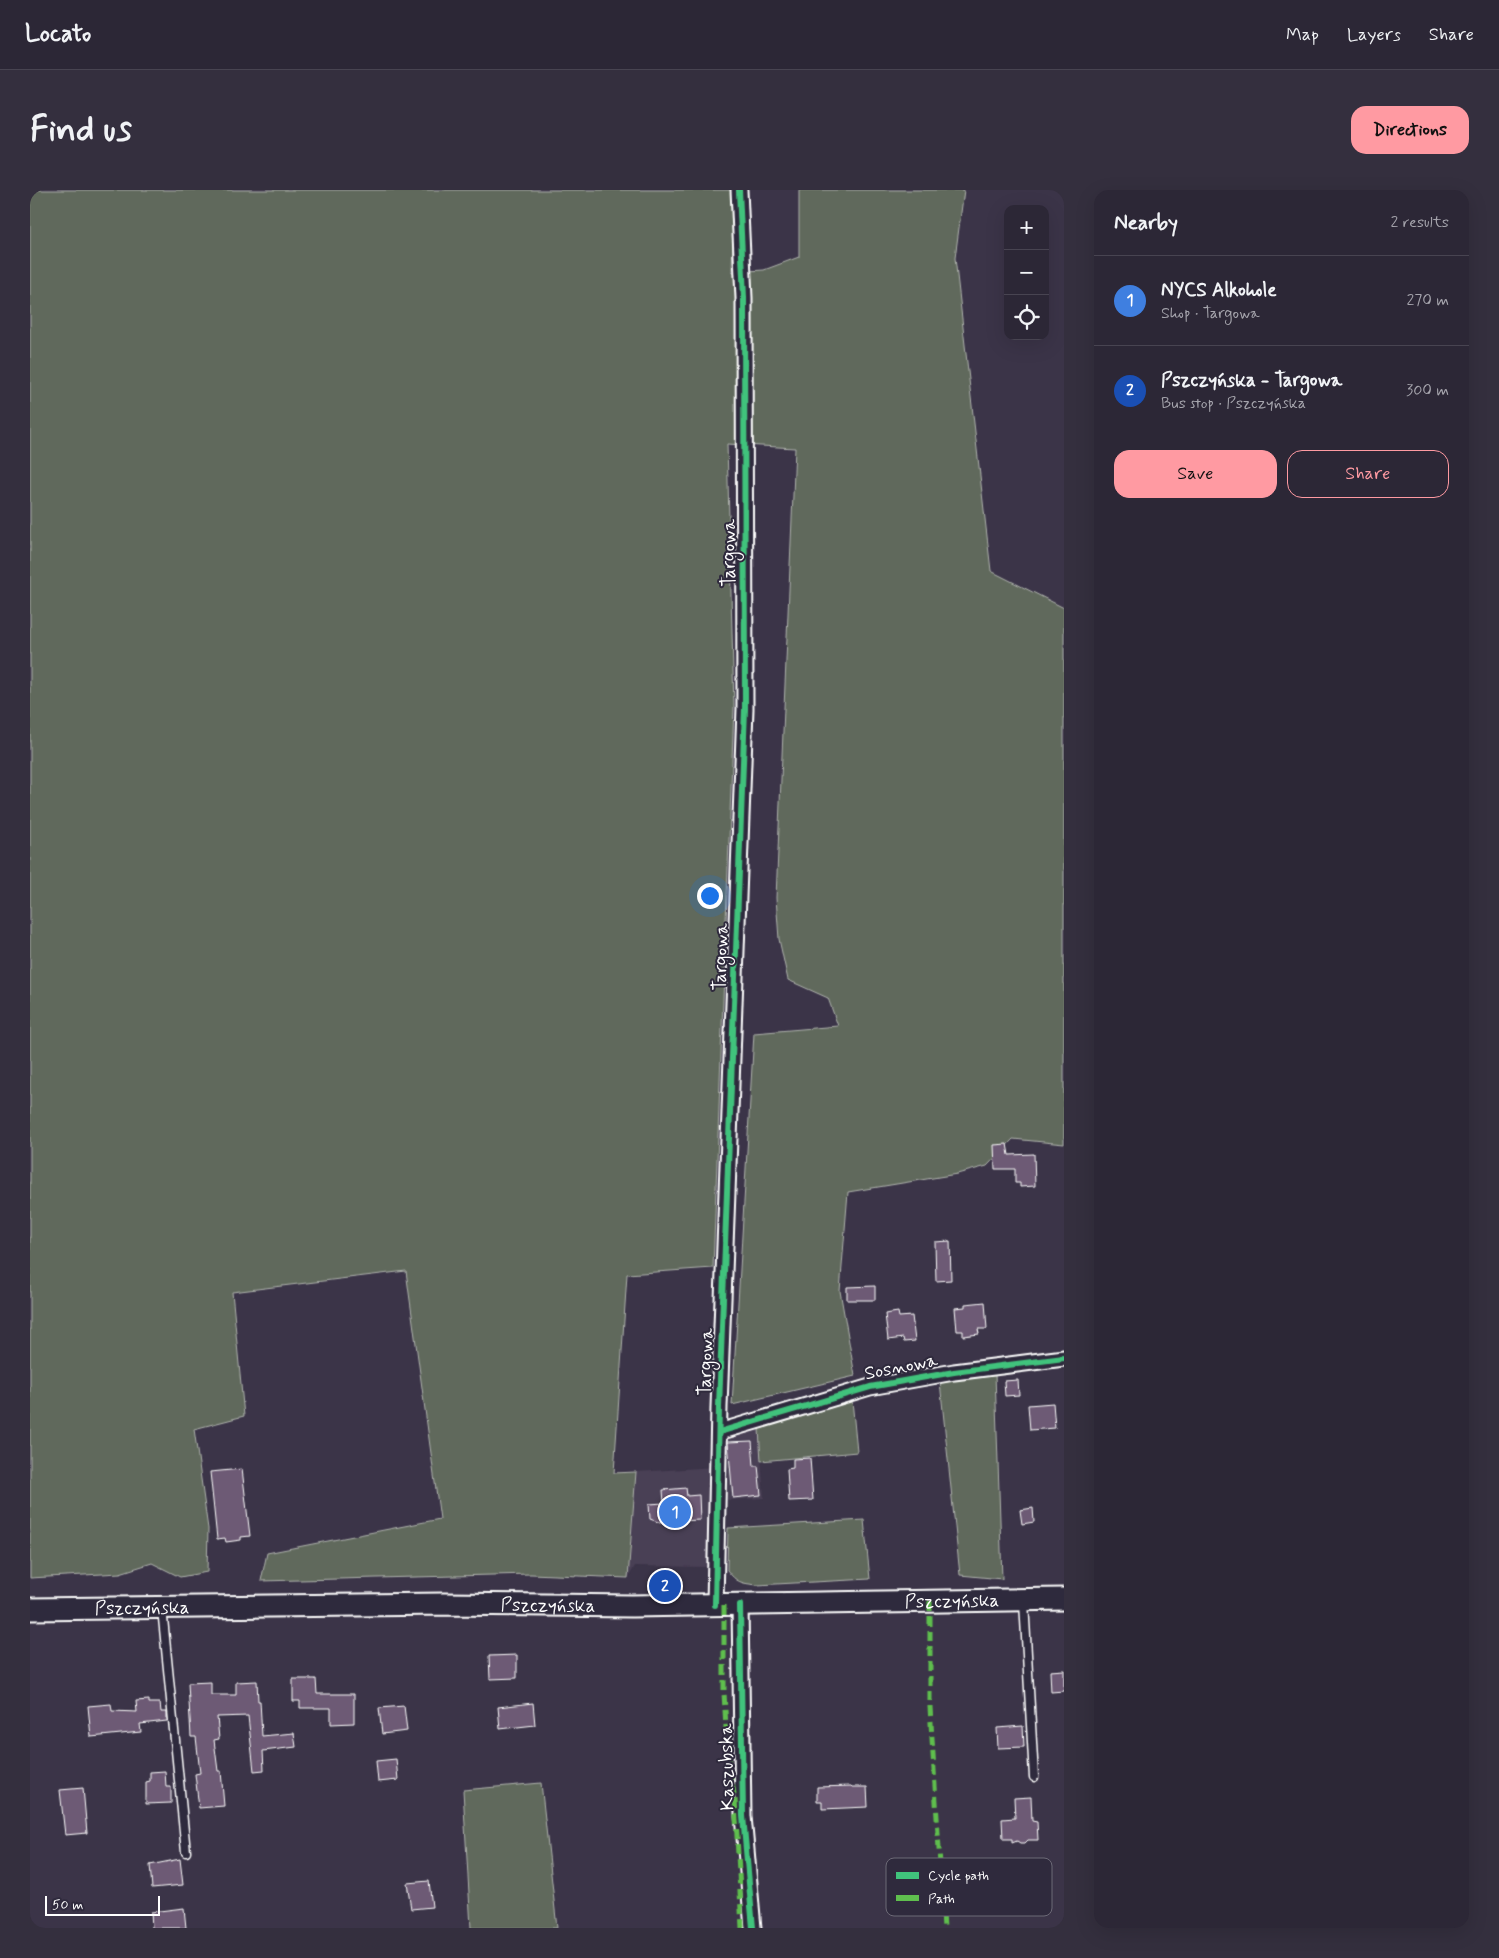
<!DOCTYPE html>
<html lang="en">
<head>
<meta charset="utf-8">
<style>
	:root { --surface:#2c2736; --page:#342f3e; --text:#f1f3f6; --muted:#a6a5ad; --line:#484451; --accent:#ff9aa2 }
	body { margin:0; font-family:Mynerve,sans-serif; background:var(--page); color:var(--text) }
	.controls { position:absolute; right:15px; top:15px; display:grid; overflow:hidden; border-radius:10px; box-shadow:0 5px 20px #0002 }
	.controls button { width:45px; height:45px; display:grid; place-items:center; padding:0; border:0; border-bottom:1px solid var(--line); background:var(--surface); color:var(--text); font:25px sans-serif }
	.scale { position:absolute; left:15px; bottom:12px; width:115px; box-sizing:border-box; padding-left:5px; border:2px solid #fff; border-top:0; font-size:14px; line-height:18px; white-space:nowrap; color:#fff; -webkit-text-stroke:4px #2f2a3d; paint-order:stroke }
	.you { position:absolute; left:679px; top:705px; width:18px; height:18px; margin:-12px; border:4px solid #fff; border-radius:50%; background:#1a73e8; box-shadow:0 0 0 8px #1a73e833 }
	.badge { display:grid; place-items:center; width:32px; height:32px; border-radius:50%; background:var(--accent); color:#fff; font-size:16px; font-weight:700 }
	.pin { position:absolute; translate:-50% -50%; border:2px solid #fff; box-shadow:0 1px 5px #0006 }
	.list { margin:0; padding:0; list-style:none }
	h2 { display:flex; justify-content:space-between; align-items:center; height:65px; margin:0; padding:0 20px; font-size:21px }
	h2 small { font-size:16px; font-weight:400; color:var(--muted) }
	.list li { display:grid; grid-template-columns:32px 1fr auto; gap:15px; align-items:center; box-sizing:border-box; height:90px; padding:0 20px; border-top:1px solid var(--line) }
	.list b { display:block; font-size:19px; white-space:nowrap }
	.list p { margin:0; font-size:16px; white-space:nowrap; color:var(--muted) }
	.list em { font-size:16px; font-style:normal; color:var(--muted) }
	.actions { display:flex; gap:10px; padding:15px 20px }
	.actions a { flex:1; padding:11px 0; border:1px solid var(--accent); border-radius:15px; text-align:center; font-size:18px; color:var(--accent) }
	.actions .main { background:var(--accent); color:#111 }
	.icon { flex:none; width:28px; height:28px; fill:none; stroke:currentColor; stroke-width:2; stroke-linecap:round; stroke-linejoin:round }
	.map { position:relative; flex:none; width:1034px; height:1738px; overflow:hidden; border-radius:15px }
	header { display:flex; align-items:center; gap:30px; box-sizing:border-box; height:70px; padding:0 25px; background:var(--surface); border-bottom:1px solid var(--line) }
	header strong { font-size:24px }
	nav { display:flex; gap:28px; margin-inline-start:auto; font-size:18px }
	.intro { display:flex; align-items:center; justify-content:space-between; box-sizing:border-box; height:120px; padding:0 30px }
	h1 { margin:0; font-size:35px }
	.button { padding:12px 22px; border-radius:15px; background:var(--accent); color:#111; font-size:18px; font-weight:700 }
	main { display:flex; gap:30px; padding:0 30px }
	aside { flex:1; background:var(--surface); border-radius:15px; box-shadow:0 5px 20px #0002 }
	.map>svg:first-child { display:block }
	.built { fill:#4a3f55 }
	.green { fill:#60695c; stroke:#b0b4ae }
	.building { fill:#6d5a74; stroke:#fff }
	.lines { fill:none; stroke-linecap:round; stroke-linejoin:round }
	.service-casing { stroke:#fff; stroke-width:11 }
	.minor-casing { stroke:#fff; stroke-width:19 }
	.secondary-casing { stroke:#fff; stroke-width:25 }
	.service { stroke:#2f2a3d; stroke-width:8 }
	.minor { stroke:#2f2a3d; stroke-width:15 }
	.secondary { stroke:#2f2a3d; stroke-width:21 }
	.quiet { stroke:#5fbe4e; stroke-width:5; stroke-dasharray:10 5; stroke-linecap:butt }
	.cycleway-casing { stroke:#2f2a3d; stroke-width:9 }
	.cycleway { stroke:#40c37c; stroke-width:6 }
	.labels { text-anchor:middle; dominant-baseline:central; stroke-width:4; stroke-linejoin:round; paint-order:stroke }
	.street-label { font-size:19px; fill:#fff; stroke:#2f2a3d }
	.key { fill:#2f2a3d; stroke:#6d6a77; stroke-width:1 }
	.key-label { font-size:14px; fill:#fff }
</style>
</head>
<body>
<header>
<strong>Locato</strong>
<nav><a>Map</a><a>Layers</a><a>Share</a></nav>
</header>
<div class="intro"><h1>Find us</h1><a class="button">Directions</a></div>
<main>
<div class="map">
<svg width="1034" height="1738" viewBox="0 0 1034 1738">
	<rect width="100%" height="100%" fill="#3b3448"/>
	<filter id="ink" filterUnits="userSpaceOnUse"><feTurbulence type="fractalNoise" baseFrequency=".02" numOctaves="2"/><feDisplacementMap in="SourceGraphic" scale="10" xChannelSelector="R" yChannelSelector="G"/><feConvolveMatrix kernelMatrix="1 2 1 2 8 2 1 2 1" color-interpolation-filters="sRGB"/></filter>
	<g filter="url(#ink)">
		<g class="built">
			<path d="M729,1239L734,1308L697,1310V1251L702,1247Z"/>
			<path d="M686,1277L683,1377L605,1376L598,1388L606,1282Z"/>
		</g>
		<g class="green">
			<path d="M0,0H704L702,82L734,80L769,67V0H934L925,68L961,381L1034,418V954L983,949L957,976L927,984L818,1002L810,1101L825,1186L702,1215L724,843L808,836L798,808L758,790L749,749L746,708L765,258L697,254L704,517L683,1078L597,1084L584,1283L606,1282L598,1388L501,1384L231,1391L237,1363L410,1329L376,1081L202,1102L214,1226L164,1239L178,1339L177,1382L150,1387L122,1373L90,1383L0,1388Z"/>
			<path d="M965,1184L972,1389L930,1385L910,1192Z"/>
			<path d="M822,1210L827,1262L731,1271L729,1239Z"/>
			<path d="M834,1330L840,1389L727,1395C711,1393 707,1393 697,1380L698,1338Z"/>
			<path d="M511,1593L527,1738H441L433,1600Z"/>
		</g>
		<g class="building">
			<path d="M977,954L979,965L1004,964L1005,996L990,997V993H985V979H965L964,955Z"/>
			<path d="M920,1051L921,1090L906,1091L905,1052Z"/>
			<path d="M845,1096V1110H817V1097Z"/>
			<path d="M955,1112L957,1139H948L949,1144L933,1146V1141H927L925,1118L935,1117V1114Z"/>
			<path d="M868,1122L869,1127L882,1126L885,1151L874,1152L873,1148L858,1150L855,1124Z"/>
			<path d="M988,1190L989,1205L975,1206L974,1191Z"/>
			<path d="M1023,1213L1025,1238L1000,1240L998,1215Z"/>
			<path d="M722,1251L724,1276H728L731,1305L703,1308L698,1252Z"/>
			<path d="M780,1268L783,1310L759,1311L757,1279L763,1278V1269Z"/>
			<path d="M212,1279L220,1346L211,1347V1350L196,1352L195,1348L187,1349L180,1282Z"/>
			<path d="M656,1298L657,1306L669,1305L670,1330L628,1332L620,1329L619,1314L634,1313L633,1300Z"/>
			<path d="M1003,1318L1004,1332L992,1334L990,1320Z"/>
			<path d="M487,1465V1488L460,1489L459,1466Z"/>
			<path d="M1034,1480V1501L1021,1502L1020,1481Z"/>
			<path d="M263,1489H286L287,1504H324V1533L301,1534V1518H270V1511H263Z"/>
			<path d="M227,1491L228,1511H230L232,1546L264,1543L266,1557L233,1561L234,1580L224,1581L218,1526L187,1527L189,1549L184,1550L188,1581H191L194,1616L169,1618L165,1584L170,1583L166,1547H161L158,1493L181,1492V1505H206V1492Z"/>
			<path d="M119,1510V1513H130L131,1522H137V1531L110,1534L111,1542L61,1547L58,1516L81,1514L82,1521L107,1522L106,1511Z"/>
			<path d="M503,1513L505,1535L470,1539L468,1517Z"/>
			<path d="M374,1516L377,1541L352,1544L349,1518Z"/>
			<path d="M993,1536L994,1557L968,1558L967,1538Z"/>
			<path d="M366,1569L368,1590L348,1592L346,1571Z"/>
			<path d="M135,1581L136,1597H141V1613L116,1614V1592L120,1591V1582Z"/>
			<path d="M821,1596L822,1597H837L838,1617L792,1619V1611H787V1597Z"/>
			<path d="M53,1598L57,1643L35,1645L30,1600Z"/>
			<path d="M1001,1607L1002,1631L1007,1632L1008,1650H998L995,1653H990L987,1651L982,1653V1649H973L972,1629L985,1628L984,1608Z"/>
			<path d="M150,1669L153,1695L122,1698L120,1675Z"/>
			<path d="M399,1691L402,1717L381,1719L377,1693Z"/>
			<path d="M154,1718L156,1738H122L121,1722Z"/>
		</g>
		<g class="lines">
			<defs>
				<g id="service">
					<path d="M994,1412L1004,1587"/>
					<path d="M132,1418L156,1662"/>
				</g>
				<g id="minor">
					<path d="M689,1242L840,1197L924,1182L1034,1168"/>
					<path d="M685,1415L689,1217L715,519L714,108L709,0"/>
					<path d="M710,1415L713,1626L723,1738"/>
				</g>
				<g id="secondary">
					<path id="s1" d="M0,1419L414,1414L602,1416L1034,1409"/>
				</g>
			</defs>
			<use href="#service" class="service-casing"/>
			<use href="#minor" class="minor-casing"/>
			<use href="#secondary" class="secondary-casing"/>
			<use href="#service" class="service"/>
			<use href="#minor" class="minor"/>
			<use href="#secondary" class="secondary"/>
			<g class="quiet">
				<path d="M900,1411V1517L914,1738"/>
				<path d="M694,1415V1503L698,1571L705,1609L712,1738"/>
			</g>
			<defs>
				<g id="cycleway">
					<path d="M689,1242L840,1197L924,1182L1034,1168"/>
					<path d="M685,1415L689,1217L715,519L714,108L709,0"/>
					<path d="M710,1415L713,1626L723,1738"/>
				</g>
			</defs>
			<use href="#cycleway" class="cycleway-casing"/>
			<use href="#cycleway" class="cycleway"/>
		</g>
	</g>
	<g class="labels">
		<g class="street-label">
			<text transform="translate(699 363) rotate(-90)">Targowa</text>
			<text transform="translate(691 767) rotate(-88)">Targowa</text>
			<text transform="translate(676 1172) rotate(-88)">Targowa</text>
			<text transform="translate(871 1177) rotate(-11)">Sosnowa</text>
			<text stroke="none"><textPath href="#s1" startOffset="922">Pszczyńska</textPath></text>
			<text stroke="none"><textPath href="#s1" startOffset="518">Pszczyńska</textPath></text>
			<text stroke="none"><textPath href="#s1" startOffset="112">Pszczyńska</textPath></text>
			<text transform="translate(697 1577) rotate(-91)">Kaszubska</text>
		</g>
	</g>
	<rect x="856" y="1668" width="166" height="58" rx="8" class="key"/>
	<rect x="866" y="1682" width="23" height="7" fill="#40c37c"/>
	<rect x="866" y="1705" width="23" height="6" fill="#5fbe4e"/>
	<g class="key-label">
		<text x="898" y="1690">Cycle path</text>
		<text x="898" y="1713">Path</text>
	</g>
</svg>
<div class="controls">
<button>+</button>
<button>−</button>
<button><svg class="icon" aria-label="locate" viewBox="0 0 24 24"><circle cx="12" cy="12" r="6"/><path d="M12 2v4M12 18v4M2 12h4M18 12h4"/></svg></button>
</div>
<div class="scale">50 m</div>
<div class="you"></div>
<div class="pin badge" style="left:645px;top:1322px;background:#3f7fe0">1</div>
<div class="pin badge" style="left:635px;top:1396px;background:#1a4fb4">2</div>
</div>
<aside>
<h2>Nearby<small>2 results</small></h2>
<ul class="list">
<li><span class="badge" style="background:#3f7fe0">1</span><div><b>NYCS Alkohole</b><p>Shop · Targowa</p></div><em>270 m</em></li>
<li><span class="badge" style="background:#1a4fb4">2</span><div><b>Pszczyńska - Targowa</b><p>Bus stop · Pszczyńska</p></div><em>300 m</em></li>
</ul>
<div class="actions"><a class="main">Save</a><a>Share</a></div>
</aside>
</main>
</body>
</html>
